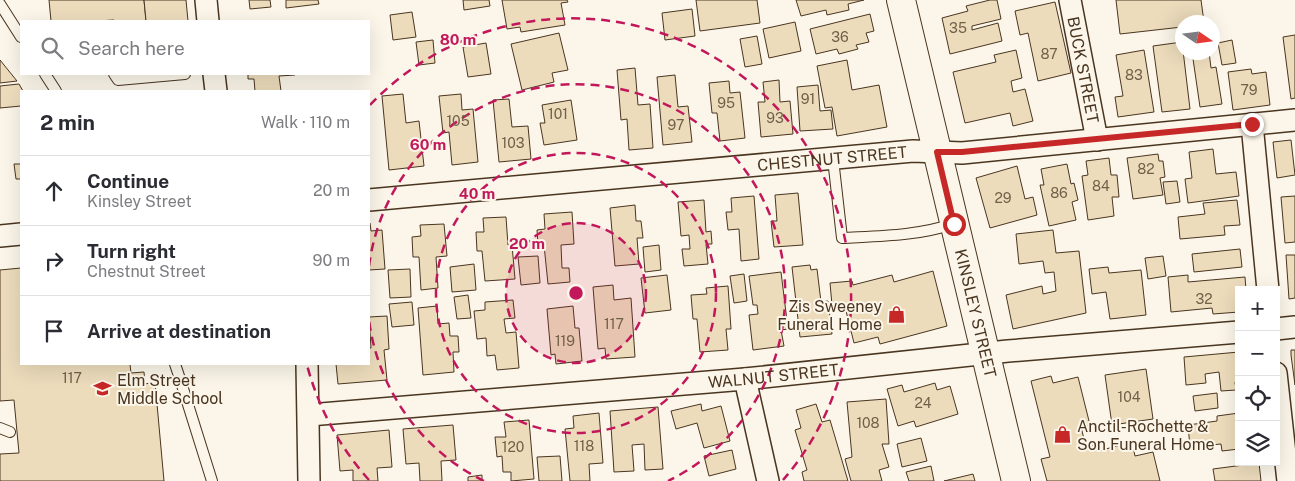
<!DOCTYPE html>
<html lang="en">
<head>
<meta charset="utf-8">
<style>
	:root { --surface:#fff; --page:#f2f2f3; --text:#2b2b33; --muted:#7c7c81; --line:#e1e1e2 }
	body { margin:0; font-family:"Public Sans",sans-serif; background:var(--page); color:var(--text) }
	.controls { position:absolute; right:15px; bottom:15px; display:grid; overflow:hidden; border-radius:0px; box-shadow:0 5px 20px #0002 }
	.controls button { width:45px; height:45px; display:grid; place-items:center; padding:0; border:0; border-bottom:1px solid var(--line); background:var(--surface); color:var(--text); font:25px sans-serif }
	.compass { position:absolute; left:1175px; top:15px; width:45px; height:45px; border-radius:50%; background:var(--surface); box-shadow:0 5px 20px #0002; rotate:103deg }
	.stop { position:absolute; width:15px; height:15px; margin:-11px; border:4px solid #c62828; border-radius:50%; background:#fff }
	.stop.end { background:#c62828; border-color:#fff; box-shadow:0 1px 5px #0008 }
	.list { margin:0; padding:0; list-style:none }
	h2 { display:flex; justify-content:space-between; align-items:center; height:65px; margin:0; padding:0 20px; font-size:21px }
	h2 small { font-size:16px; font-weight:400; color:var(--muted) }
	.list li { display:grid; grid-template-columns:32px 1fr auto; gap:15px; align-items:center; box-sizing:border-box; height:70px; padding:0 20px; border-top:1px solid var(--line) }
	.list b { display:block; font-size:19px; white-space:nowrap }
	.list p { margin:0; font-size:16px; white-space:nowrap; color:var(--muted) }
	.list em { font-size:16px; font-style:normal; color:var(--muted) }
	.icon { flex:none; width:28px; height:28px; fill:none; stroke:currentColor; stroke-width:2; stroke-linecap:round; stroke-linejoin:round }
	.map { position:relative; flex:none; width:1295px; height:481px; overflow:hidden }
	.search { position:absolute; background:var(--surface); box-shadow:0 5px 20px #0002; left:20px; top:20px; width:350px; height:55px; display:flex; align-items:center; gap:12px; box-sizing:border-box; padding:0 18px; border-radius:0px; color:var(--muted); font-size:19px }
	.panel { position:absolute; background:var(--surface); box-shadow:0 5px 20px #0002; left:20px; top:90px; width:350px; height:275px; border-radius:0px }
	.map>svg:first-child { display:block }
	.building { fill:#ecdcbc; stroke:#4a3520 }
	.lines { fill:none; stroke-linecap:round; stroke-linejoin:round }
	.service-casing { stroke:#4a3520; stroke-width:12 }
	.minor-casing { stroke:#4a3520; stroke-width:24 }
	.primary-casing { stroke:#4a3520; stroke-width:30 }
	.service { stroke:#fbf6e9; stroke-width:10 }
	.minor { stroke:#fbf6e9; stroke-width:21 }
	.primary { stroke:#fbf6e9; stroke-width:28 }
	.route { stroke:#c62828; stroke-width:6 }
	.ring { fill:none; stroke:#c2185b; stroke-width:2.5; stroke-dasharray:9 6 }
	.labels { text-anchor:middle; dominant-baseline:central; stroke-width:4; stroke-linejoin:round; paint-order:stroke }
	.number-label { font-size:14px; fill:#725f47 }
	.street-label { font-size:16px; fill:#4a3520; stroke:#fbf6e9 }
	.poi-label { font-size:16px; fill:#4a3520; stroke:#fbf6e9; text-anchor:start }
	.centre { fill:#c2185b; stroke:#fbf6e9; stroke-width:2.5 }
	.ring-label { font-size:15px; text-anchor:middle; font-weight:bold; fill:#c2185b; stroke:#fbf6e9; stroke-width:4; stroke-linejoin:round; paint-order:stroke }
</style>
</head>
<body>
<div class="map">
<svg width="1295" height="481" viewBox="0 0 1295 481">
	<rect width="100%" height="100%" fill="#fbf6e9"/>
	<g class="building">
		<path d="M49,0H144L146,21H114V20L96,21H51Z"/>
		<path d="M144,0H186L188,21H146Z"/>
		<path d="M249,0H270L271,7L250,9Z"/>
		<path d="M286,0H318L319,4L286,8Z"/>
		<path d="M463,0H489L490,6L464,10Z"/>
		<path d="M502,0H567L568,2L561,3L565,25L521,32L520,27L507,29Z"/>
		<path d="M696,0H757L760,23L700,31Z"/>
		<path d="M796,0H864L848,4L849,10L827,15L826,10L801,16Z"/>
		<path d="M990,0H997L1001,19L972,26V30L998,23L1002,41L950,54L942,18L968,11L966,6Z"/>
		<path d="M1116,0H1201L1204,22H1182V27L1120,34Z"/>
		<path d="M1055,2L1071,73L1038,81L1028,33L1020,35L1015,11Z"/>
		<path d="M692,9L695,36L665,40L662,13Z"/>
		<path d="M412,12L416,37L393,40L390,15Z"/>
		<path d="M870,14L874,31L866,33L869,42L856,45L858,49L839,54L837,49L816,54L810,29Z"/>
		<path d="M795,22L801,51L769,58L763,29Z"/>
		<path d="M559,33L568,70L552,73L554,82L522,90L511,44Z"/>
		<path d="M1295,35V98L1291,99L1283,37Z"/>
		<path d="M757,36L762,64L745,67L740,39Z"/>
		<path d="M433,40L435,63L419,65L416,42Z"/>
		<path d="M1232,40L1236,63L1222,65L1218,43Z"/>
		<path d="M1182,42L1190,109L1162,112L1153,46Z"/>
		<path d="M486,43L491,74L468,77L463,47Z"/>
		<path d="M1016,50L1022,78L1011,81L1013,92L1025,89L1033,121L1013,126L1010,113L965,123L953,72L996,62L994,55Z"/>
		<path d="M1144,50L1154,112L1118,117L1115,97L1123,96L1116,55Z"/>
		<path d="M1192,52H1209L1211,68L1216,67L1222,104L1200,107Z"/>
		<path d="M0,60L17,81L0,83Z"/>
		<path d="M847,60L852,90L879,85L887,127L837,136L832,107L825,108L817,66Z"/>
		<path d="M635,68L638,105L650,104L653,148L629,150L627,119L621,120L617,70Z"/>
		<path d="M1251,69L1252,74L1266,72L1270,105L1233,110L1228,72Z"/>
		<path d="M248,74H295V75L279,76L281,91H255L254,79H248Z"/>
		<path d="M675,75L678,107L688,106L692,142L663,145L657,77Z"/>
		<path d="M779,80L780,102L790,101L793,134L761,137L758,102H765L763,82Z"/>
		<path d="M729,81L730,93L740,92L745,138L720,141L717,113H712L709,83Z"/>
		<path d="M19,84L23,91H21V106L0,108V86Z"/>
		<path d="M818,85L820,111L831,110L833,129L800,131L797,87Z"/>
		<path d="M403,94L406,123L419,121L424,166L389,170L382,96Z"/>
		<path d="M461,94L462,110L473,109L478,162L452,165L449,132L443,133L439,96Z"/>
		<path d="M509,99L512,127L528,126L531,159L499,162L493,100Z"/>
		<path d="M571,100L577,140L544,145L540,123H545L542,105Z"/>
		<path d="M1291,140L1295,175L1277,178L1273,142Z"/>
		<path d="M1213,149L1216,174L1236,172L1239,196L1188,203L1185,179L1192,178L1189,152Z"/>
		<path d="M1158,154L1159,161H1163L1165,177L1160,178L1163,195L1133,199L1127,158Z"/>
		<path d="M1109,158L1111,175H1117L1119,197H1112L1114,216L1088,220L1082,176L1088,175L1086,161Z"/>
		<path d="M14,164H21V179H16Z"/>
		<path d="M1067,164L1071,184L1074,183L1078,200L1072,202L1076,220L1049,226L1040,185H1044L1041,169Z"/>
		<path d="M1017,166L1025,199L1033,197L1037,215L990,228L976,178Z"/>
		<path d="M1177,181L1180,202L1166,204L1163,182Z"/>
		<path d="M798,193L803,245L774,247L771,221H777L775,195Z"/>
		<path d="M754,196L759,259L741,261L739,229L728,230L726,212H732L731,198Z"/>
		<path d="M1295,196V242L1285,243L1281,197Z"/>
		<path d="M704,200L706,232L711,231L712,244H706L708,264L684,266L682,249H690L689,235L681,236L678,202Z"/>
		<path d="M1237,200L1240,225L1224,226L1225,235L1180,239L1178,217L1205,214L1203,203Z"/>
		<path d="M635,205L636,221H641L643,238H637L639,264L615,266L610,208Z"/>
		<path d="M572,212L574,244L561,245L562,268H569L570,282L548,284L544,245H538L537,230L545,229L544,214Z"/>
		<path d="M506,217L508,245H512L515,279L485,281L482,251H477L476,232H484L483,218Z"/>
		<path d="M369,223H370L371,231L382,230L385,269L369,270Z"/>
		<path d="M444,224L447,256L436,257L438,288L421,290L419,257H413L412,237L421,236L420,225Z"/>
		<path d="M1053,230L1056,253L1079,251L1086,313L1013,329L1006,295L1042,286L1043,294L1056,291L1054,272L1045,273L1043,261L1019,264L1016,234Z"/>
		<path d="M659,245L661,270L645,272L643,247Z"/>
		<path d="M1240,249L1242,267L1194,272L1192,254Z"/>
		<path d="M1286,255H1295V298L1289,299Z"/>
		<path d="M538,256L540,283L521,285L518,257Z"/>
		<path d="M1163,256L1166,276L1148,279L1145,258Z"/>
		<path d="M474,264L476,290L452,292L450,267Z"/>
		<path d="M810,265L811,270L817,269L821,302L828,301L832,334L800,337L792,267Z"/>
		<path d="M1108,267L1109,273L1141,270L1146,315L1110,319L1106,292L1092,294L1089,269Z"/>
		<path d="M21,268V364H130L131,373L144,372L145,384L155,382L164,481H0V454L19,453L14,400L0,401V270Z"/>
		<path d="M410,269L411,297L390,298L388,270Z"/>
		<path d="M933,271L947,326L880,344L878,337L854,343L844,303L832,305L830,283L852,281L853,285L892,275L894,282Z"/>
		<path d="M781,272L788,329L781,330L784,346L753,350L749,315L758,314L757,305H753L749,276Z"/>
		<path d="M744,274L747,301L734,303L730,276Z"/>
		<path d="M667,275L671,310L645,313L641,278Z"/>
		<path d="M1188,275V282L1245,277L1246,290H1239V312L1213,314L1212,308L1171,312L1168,277Z"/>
		<path d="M613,285L614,300L631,298L635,357L606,359L605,348L598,349L593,287Z"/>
		<path d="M728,286L731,329H726L728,350L700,352L697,319H693L691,295L707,294L706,288Z"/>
		<path d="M468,295L471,318L457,319L454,297Z"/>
		<path d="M513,300L515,318L504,319L506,333L516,332L519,368L497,370L495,355L487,356L486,338L477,339L474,311L485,310V302Z"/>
		<path d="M412,302L414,325L392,327L389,304Z"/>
		<path d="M437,306L438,324L449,323L450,336H458L459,352H453L454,372L423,375L418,308Z"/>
		<path d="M573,306L575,328H579L582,361L556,364L555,354L551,355L547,309Z"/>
		<path d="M387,316L389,349L384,350L387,380L338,384L336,364H369V348H371L369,317Z"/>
		<path d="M1291,350H1295V385L1291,355Z"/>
		<path d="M1239,352V382H1235L1236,390L1221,391L1219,372L1205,374L1206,383L1186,385L1184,357Z"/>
		<path d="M1146,369L1153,419L1112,425L1105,375Z"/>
		<path d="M1051,376L1053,383L1078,377L1090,425L1081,427L1086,447L1096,444L1098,451L1132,442L1135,456L1153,452L1160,481H1047L1041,459L1050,457L1031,381Z"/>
		<path d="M935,383L937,390L950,386L958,414L916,427L914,421L898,426L887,389L902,385L904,392Z"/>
		<path d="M1217,393L1218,408L1195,411L1193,396Z"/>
		<path d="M886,399L889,444H882L889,467L879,470L882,481H851L845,459L852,457L847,402Z"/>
		<path d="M701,404L702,411L721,406L730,441L704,448L697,423L676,429L671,411Z"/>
		<path d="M816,404L822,422L830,420L848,481H804L802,472L807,470L795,430L801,428L796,410Z"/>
		<path d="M658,407L663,469L645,470L644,444L632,445L634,471L614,472L610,411Z"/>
		<path d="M599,413L603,463L589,464L590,481H570L565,429L574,428L573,416Z"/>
		<path d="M1239,413V449L1222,451L1221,444L1190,447L1188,425L1217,421V416Z"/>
		<path d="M529,420L534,479L511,481V472H503L502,456L497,457L495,437H506L504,422Z"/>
		<path d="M453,425L456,460L441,461L442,481H420L419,463L406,464L403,429Z"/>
		<path d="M389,430L392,467L377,468L378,481H353V470L340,471L337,435Z"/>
		<path d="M921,438L927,461L902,467L897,444Z"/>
		<path d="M732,450L736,469L709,476L704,456Z"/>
		<path d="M560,456L562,481H539L537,457Z"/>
		<path d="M1259,463L1261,481H1215L1213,469Z"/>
		<path d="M931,466L934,481H909L906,472Z"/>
		<path d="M973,474L975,481H944Z"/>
		<path d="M482,475V481H468V477Z"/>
	</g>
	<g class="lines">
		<defs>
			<g id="service">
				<path d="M0,4L21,37"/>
				<path d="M45,74L56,91"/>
				<path d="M114,74L118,80L185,74"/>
				<path d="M833,159L842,238C879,236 917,236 953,224"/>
				<path d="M175,364L180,379L212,481"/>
				<path d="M0,428L10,432"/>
			</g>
			<g id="minor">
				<path d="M206,0L208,21"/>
				<path id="s1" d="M1070,0L1097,140"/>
				<path d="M214,74L216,91"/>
				<path d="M1252,124L1268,290"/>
				<path id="s2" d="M369,200L913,151L962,153L1295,120"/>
				<path d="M0,236L21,234"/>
				<path d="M1276,329L1295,327"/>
				<path d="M307,364L309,481"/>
				<path d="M1276,373L1288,481"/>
				<path d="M745,379L768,481"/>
				<path id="s3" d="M309,415L745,379L1008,351L1239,332"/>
			</g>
			<g id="primary">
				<path id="s4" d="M901,0L1016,481"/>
			</g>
		</defs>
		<use href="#service" class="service-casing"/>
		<use href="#minor" class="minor-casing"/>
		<use href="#primary" class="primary-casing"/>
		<use href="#service" class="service"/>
		<use href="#minor" class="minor"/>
		<use href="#primary" class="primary"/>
	</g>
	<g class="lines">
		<path class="route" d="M954,224L937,152H962L1252,124"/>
	</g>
	<circle cx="576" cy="293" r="70" fill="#c2185b" fill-opacity=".12"/>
	<g class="ring">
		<circle cx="576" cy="293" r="70"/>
		<circle cx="576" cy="293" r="140"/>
		<path d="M484 481A209 209 0 0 1 369 320M369 266A209 209 0 1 1 668 481"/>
		<path d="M369 480A279 279 0 0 1 307 365M370 105A279 279 0 0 1 783 480"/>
	</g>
	<defs>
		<symbol id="shop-bare" viewBox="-9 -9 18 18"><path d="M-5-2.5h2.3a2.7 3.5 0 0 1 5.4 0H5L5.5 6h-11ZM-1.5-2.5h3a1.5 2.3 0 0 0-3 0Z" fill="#c62828" stroke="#fbf6e9" stroke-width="2.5" paint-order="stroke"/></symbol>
		<symbol id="school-bare" viewBox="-9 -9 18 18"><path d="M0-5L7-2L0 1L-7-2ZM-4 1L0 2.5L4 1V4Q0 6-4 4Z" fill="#c62828" stroke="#fbf6e9" stroke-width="2.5" paint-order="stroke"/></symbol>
	</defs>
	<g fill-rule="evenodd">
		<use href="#shop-bare" x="884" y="302" width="25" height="25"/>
		<use href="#school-bare" x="90" y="376" width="25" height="25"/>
		<use href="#shop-bare" x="1050" y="422" width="25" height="25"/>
	</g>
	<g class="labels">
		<g class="number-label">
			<text x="958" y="28">35</text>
			<text x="840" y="37">36</text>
			<text x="1049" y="54">87</text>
			<text x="1134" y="75">83</text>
			<text x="1249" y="90">79</text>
			<text x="808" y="99">91</text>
			<text x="726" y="103">95</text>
			<text x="558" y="114">101</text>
			<text x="775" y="118">93</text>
			<text x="458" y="121">105</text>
			<text x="676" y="125">97</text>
			<text x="513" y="143">103</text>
			<text x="1146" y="169">82</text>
			<text x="1101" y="186">84</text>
			<text x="1059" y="193">86</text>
			<text x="1003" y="198">29</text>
			<text x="1204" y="299">32</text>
			<text x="614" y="324">117</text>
			<text x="565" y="341">119</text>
			<text x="72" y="378">117</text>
			<text x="1129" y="397">104</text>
			<text x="923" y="403">24</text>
			<text x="868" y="423">108</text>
			<text x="584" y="446">118</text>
			<text x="513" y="447">120</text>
		</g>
		<g class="street-label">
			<text stroke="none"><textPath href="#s1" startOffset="71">BUCK STREET</textPath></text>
			<text stroke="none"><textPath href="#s2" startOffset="465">CHESTNUT STREET</textPath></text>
			<text stroke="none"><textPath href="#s4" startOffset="322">KINSLEY STREET</textPath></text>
			<text stroke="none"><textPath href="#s3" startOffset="466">WALNUT STREET</textPath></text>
		</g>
		<g class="poi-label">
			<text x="882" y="306" text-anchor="end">Zis Sweeney<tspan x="882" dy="18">Funeral Home</tspan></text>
			<text x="117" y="380">Elm Street<tspan x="117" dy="18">Middle School</tspan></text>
			<text x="1077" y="426">Anctil-Rochette &amp;<tspan x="1077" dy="18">Son Funeral Home</tspan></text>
		</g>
	</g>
	<circle cx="576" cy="293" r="8" class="centre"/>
	<g class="ring-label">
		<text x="458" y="45">80 m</text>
		<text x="428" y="150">60 m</text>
		<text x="477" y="199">40 m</text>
		<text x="527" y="249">20 m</text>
	</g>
</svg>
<div class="controls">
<button>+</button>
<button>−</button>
<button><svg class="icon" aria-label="locate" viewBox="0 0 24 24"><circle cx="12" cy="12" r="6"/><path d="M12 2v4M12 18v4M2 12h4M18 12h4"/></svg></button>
<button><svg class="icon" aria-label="layers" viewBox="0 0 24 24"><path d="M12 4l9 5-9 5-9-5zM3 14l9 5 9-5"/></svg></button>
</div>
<svg class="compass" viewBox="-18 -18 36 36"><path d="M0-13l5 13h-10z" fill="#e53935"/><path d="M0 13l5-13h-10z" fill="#7c7c81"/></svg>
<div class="stop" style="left:954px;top:224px"></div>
<div class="stop end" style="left:1252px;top:124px"></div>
<div class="search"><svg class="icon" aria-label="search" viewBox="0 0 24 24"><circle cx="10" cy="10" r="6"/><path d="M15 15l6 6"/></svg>Search here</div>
<section class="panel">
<h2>2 min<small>Walk · 110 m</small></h2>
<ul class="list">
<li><svg class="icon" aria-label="ahead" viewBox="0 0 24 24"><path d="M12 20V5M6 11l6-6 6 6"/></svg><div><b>Continue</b><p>Kinsley Street</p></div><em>20 m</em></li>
<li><svg class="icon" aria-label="right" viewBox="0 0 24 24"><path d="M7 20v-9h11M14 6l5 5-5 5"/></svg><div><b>Turn right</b><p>Chestnut Street</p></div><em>90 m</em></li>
<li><svg class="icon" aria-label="arrive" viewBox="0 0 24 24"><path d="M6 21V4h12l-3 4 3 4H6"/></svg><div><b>Arrive at destination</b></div></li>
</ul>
</section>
</div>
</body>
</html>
